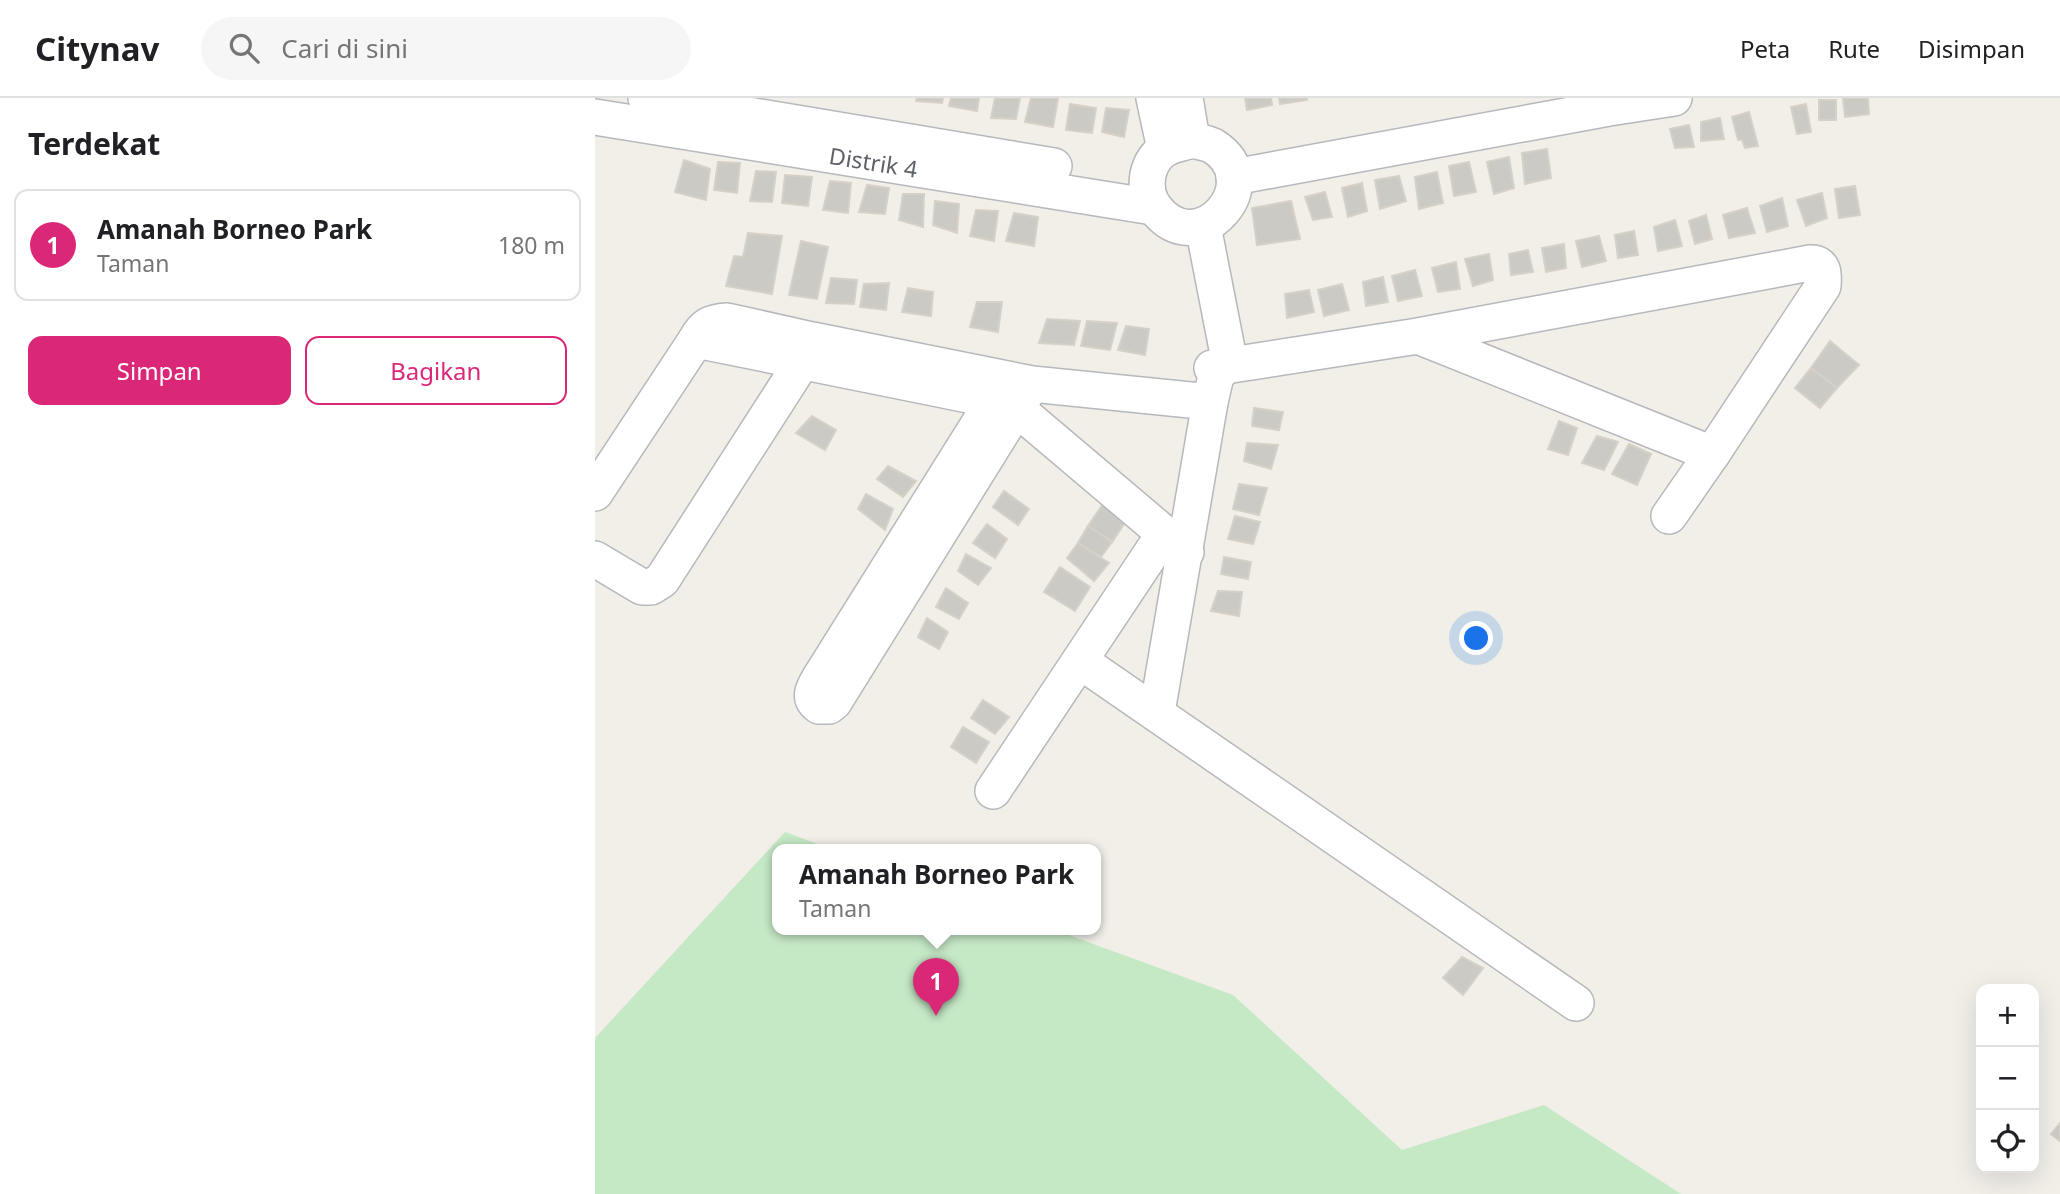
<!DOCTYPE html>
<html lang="id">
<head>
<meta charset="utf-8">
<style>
	:root { --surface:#fff; --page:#f6f6f6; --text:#202124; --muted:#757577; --line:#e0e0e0; --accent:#db2777 }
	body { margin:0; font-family:"Noto Sans",sans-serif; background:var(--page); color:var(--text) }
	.controls { position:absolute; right:21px; bottom:21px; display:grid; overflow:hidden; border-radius:14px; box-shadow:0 7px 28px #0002 }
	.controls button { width:63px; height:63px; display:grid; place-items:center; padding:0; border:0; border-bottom:2px solid var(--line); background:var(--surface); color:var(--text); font:35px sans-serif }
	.you { position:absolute; left:882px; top:541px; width:24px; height:24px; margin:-18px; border:5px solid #fff; border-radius:50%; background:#1a73e8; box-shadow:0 0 0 10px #1a73e833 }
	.badge { display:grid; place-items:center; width:46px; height:46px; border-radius:50%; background:var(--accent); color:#fff; font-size:23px; font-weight:700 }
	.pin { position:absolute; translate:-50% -58px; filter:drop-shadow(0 2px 4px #0008) }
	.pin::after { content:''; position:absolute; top:37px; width:24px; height:21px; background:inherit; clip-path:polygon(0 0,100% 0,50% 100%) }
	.popup { position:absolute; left:177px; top:746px; width:329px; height:91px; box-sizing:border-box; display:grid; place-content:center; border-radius:14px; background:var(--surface); filter:drop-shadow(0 2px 5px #0005); font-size:23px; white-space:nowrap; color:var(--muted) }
	.popup b { font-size:26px; color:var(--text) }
	.popup::after { content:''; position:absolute; left:50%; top:100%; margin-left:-14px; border:14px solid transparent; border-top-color:var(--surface) }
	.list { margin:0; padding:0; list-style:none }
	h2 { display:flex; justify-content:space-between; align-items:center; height:91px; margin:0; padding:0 28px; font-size:30px }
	h2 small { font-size:23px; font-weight:400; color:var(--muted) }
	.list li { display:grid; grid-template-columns:46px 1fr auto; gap:21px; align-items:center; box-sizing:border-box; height:112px; margin:0 14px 14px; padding:0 14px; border:2px solid var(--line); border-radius:14px }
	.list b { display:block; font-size:26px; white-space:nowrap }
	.list p { margin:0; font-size:23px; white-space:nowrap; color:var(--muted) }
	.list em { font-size:23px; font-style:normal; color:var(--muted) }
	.actions { display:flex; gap:14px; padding:21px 28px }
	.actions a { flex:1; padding:16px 0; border:2px solid var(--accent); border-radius:14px; text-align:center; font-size:24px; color:var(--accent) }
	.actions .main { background:var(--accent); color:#fff }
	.icon { flex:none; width:38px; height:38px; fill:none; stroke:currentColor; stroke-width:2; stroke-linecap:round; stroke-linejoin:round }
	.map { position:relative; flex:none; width:1465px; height:1096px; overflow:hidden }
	header { display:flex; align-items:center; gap:42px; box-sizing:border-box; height:98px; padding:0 35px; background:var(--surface); border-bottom:2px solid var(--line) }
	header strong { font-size:33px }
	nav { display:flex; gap:38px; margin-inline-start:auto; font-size:24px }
	.search { width:490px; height:63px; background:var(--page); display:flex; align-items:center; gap:18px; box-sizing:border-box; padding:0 24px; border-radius:38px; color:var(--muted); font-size:26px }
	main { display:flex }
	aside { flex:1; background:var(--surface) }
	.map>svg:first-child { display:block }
	.green { fill:#c5e8c5 }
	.building { fill:#cccac5; stroke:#d6d1c6; stroke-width:2 }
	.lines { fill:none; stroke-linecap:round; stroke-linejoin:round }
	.minor-casing { stroke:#b5b8bc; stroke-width:38 }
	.minor { stroke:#fff; stroke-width:35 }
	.labels { text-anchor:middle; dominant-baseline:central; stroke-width:5; stroke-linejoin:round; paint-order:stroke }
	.street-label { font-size:23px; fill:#5f6368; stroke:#fff }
</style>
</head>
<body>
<header>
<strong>Citynav</strong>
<div class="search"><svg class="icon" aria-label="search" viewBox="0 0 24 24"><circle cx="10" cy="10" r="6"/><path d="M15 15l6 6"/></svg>Cari di sini</div>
<nav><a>Peta</a><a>Rute</a><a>Disimpan</a></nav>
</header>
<main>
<aside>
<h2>Terdekat<small></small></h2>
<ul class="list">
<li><span class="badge">1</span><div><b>Amanah Borneo Park</b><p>Taman</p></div><em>180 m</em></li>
</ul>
<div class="actions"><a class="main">Simpan</a><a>Bagikan</a></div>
</aside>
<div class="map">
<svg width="1465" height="1096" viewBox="0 0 1465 1096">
	<rect width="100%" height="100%" fill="#f1efe8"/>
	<path class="green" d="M190,734L239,752H182V832H460L638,897L807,1052L949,1007L1086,1096H0V940Z"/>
	<g class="building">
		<path d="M322,0H348L347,5L321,3Z"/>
		<path d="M356,0H384L382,13L354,8Z"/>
		<path d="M400,0H425L421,21L396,20Z"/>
		<path d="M436,0H463L458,29L430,24Z"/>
		<path d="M650,0H676L677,7L652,12Z"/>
		<path d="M684,0H712V2L685,6Z"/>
		<path d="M1248,0H1273L1274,16L1250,19Z"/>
		<rect x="1224" y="2" width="17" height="20"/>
		<path d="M475,6L501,10L497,35L471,32Z"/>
		<path d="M1211,6L1216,34L1202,36L1196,9Z"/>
		<path d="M511,10L534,12L529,39L507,34Z"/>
		<path d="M1154,14L1163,48L1150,50L1147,42H1143L1137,19Z"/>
		<path d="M1125,20L1129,41L1106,43V24Z"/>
		<path d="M1094,27L1099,49L1080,50L1075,31Z"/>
		<path d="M952,51L956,80L930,86L927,55Z"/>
		<path d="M914,59L919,90L899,96L892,64Z"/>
		<path d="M89,62L115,71L111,102L80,94Z"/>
		<path d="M123,64L145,65L142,95L119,92Z"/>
		<path d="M874,64L881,94L859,98L854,68Z"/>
		<path d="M161,73L181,74L177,104L155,103Z"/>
		<path d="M842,74L848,105L824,111L820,79Z"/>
		<path d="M190,77L217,79L213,108L187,105Z"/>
		<path d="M804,78L811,103L785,111L780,82Z"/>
		<path d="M235,83L256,85L253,115L228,112Z"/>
		<path d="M767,85L772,113L753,119L747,90Z"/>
		<path d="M272,87L294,90L290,116L264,114Z"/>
		<path d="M1260,88L1265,117L1244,120L1240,91Z"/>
		<path d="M730,94L737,119L718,122L710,99Z"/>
		<path d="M1227,95L1232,120L1211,128L1202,102Z"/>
		<path d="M308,96H329L328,129L304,122Z"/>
		<path d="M1187,100L1193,128L1172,134L1165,108Z"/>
		<path d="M340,103L364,106L362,135L338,127Z"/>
		<path d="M696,103L705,141L662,147L657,110Z"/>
		<path d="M1152,110L1160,135L1134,140L1128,117Z"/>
		<path d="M381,112L403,113L399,143L375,138Z"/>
		<path d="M419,115L443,119L439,148L411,143Z"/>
		<path d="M1111,117L1117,141L1100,146L1094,123Z"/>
		<path d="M1080,122L1087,148L1063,153L1059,129Z"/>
		<path d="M1039,133L1043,157L1023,160L1020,137Z"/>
		<path d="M153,135L187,138L177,196L131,188L139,158L148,159Z"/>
		<path d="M1004,138L1011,163L987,169L981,143Z"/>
		<path d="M206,143L233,149L222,201L194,197Z"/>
		<path d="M969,146L971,170L951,174L947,150Z"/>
		<path d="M933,152L938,174L916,177L914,156Z"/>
		<path d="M894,156L898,182L878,188L870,161Z"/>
		<path d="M861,164L865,191L843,194L837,170Z"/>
		<path d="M820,172L827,198L803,203L797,178Z"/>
		<path d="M788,179L793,204L771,208L768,184Z"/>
		<path d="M236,180L262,182L259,206L231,205Z"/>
		<path d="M294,185L291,212L265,209L269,186Z"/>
		<path d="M747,186L754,212L729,218L723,192Z"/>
		<path d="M313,190L338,194L336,218L307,214Z"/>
		<path d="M714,192L719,214L692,220L690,196Z"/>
		<path d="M382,204H407L403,234L375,229Z"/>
		<path d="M452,221L485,223L479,247L444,245Z"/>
		<path d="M492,223L522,225L515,252L486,248Z"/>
		<path d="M531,228L554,231L550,257L523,252Z"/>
		<path d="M1235,243L1264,267L1242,290L1216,270Z"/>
		<path d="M1216,270L1242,290L1225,310L1200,290Z"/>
		<path d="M659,310L688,314L684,332L657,328Z"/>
		<path d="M217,318L241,332L230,352L201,335Z"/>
		<path d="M964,323L982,330L973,357L953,351Z"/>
		<path d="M1002,338L1023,344L1009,372L987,365Z"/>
		<path d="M652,345L683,347L676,371L649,363Z"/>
		<path d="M1034,346L1056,356L1042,387L1017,376Z"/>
		<path d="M293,368L321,383L308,399L282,381Z"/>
		<path d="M644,386L672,390L664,417L638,411Z"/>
		<path d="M409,393L434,411L423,427L398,409Z"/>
		<path d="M271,396L298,411L290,432L263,411Z"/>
		<path d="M508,406L531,423L517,444L493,428Z"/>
		<path d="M640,418L665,424L658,446L633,441Z"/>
		<path d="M392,426L412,441L400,460L378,445Z"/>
		<path d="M493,428L517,444L506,459L483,445Z"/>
		<path d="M483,445L514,465L499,483L472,460Z"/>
		<path d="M371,456L396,470L383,487L363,473Z"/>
		<path d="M629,459L656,464L653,481L626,476Z"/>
		<path d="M465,469L495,489L480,513L449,494Z"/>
		<path d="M351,490L373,505L364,521L341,509Z"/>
		<path d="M623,493L647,494L644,518L616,513Z"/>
		<path d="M332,520L353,534L344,551L323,539Z"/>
		<path d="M388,602L414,619L400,636L376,620Z"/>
		<path d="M368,629L394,644L381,665L356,649Z"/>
		<path d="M867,859L888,870L868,897L848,880Z"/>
		<path d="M1465,1025V1043L1456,1036Z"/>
	</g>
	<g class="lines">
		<defs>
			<g id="minor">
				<path d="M51,0L459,68"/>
				<path d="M559,0L570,51"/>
				<path d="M590,0L597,42"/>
				<path id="s1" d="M0,19L558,109"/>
				<path d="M597,42C604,44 612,45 618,48C676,84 603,167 560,110C546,92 551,61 572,50C579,46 589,45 597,42Z"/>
				<path d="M639,79L1014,10L1079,0"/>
				<path d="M617,270L823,238L1215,165C1229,164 1229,176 1228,188L1117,356L823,238"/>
				<path d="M410,284L224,581C218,591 213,600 224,608H234L239,604L433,292"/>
				<path d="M0,395L101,242"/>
				<path d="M1074,418L1117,356"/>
				<path d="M591,454L421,310L398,302L101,242C109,227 116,224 132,223L217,242L437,286L615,304"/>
				<path d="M0,461L47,489H56L67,482L207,264L215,245"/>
				<path d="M485,563L981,905"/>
				<path d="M562,614L615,304L621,278L630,268L633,256L608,128"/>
				<path d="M398,693L569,436"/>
			</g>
		</defs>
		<use href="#minor" class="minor-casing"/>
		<use href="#minor" class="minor"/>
	</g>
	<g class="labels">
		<g class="street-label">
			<text stroke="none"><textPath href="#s1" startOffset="282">Distrik 4</textPath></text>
		</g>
	</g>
</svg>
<div class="controls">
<button>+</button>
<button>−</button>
<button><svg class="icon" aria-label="locate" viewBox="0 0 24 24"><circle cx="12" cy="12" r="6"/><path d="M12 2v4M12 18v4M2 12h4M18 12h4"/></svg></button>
</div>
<div class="you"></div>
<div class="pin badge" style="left:341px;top:918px">1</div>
<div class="popup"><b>Amanah Borneo Park</b>Taman</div>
</div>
</main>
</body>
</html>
